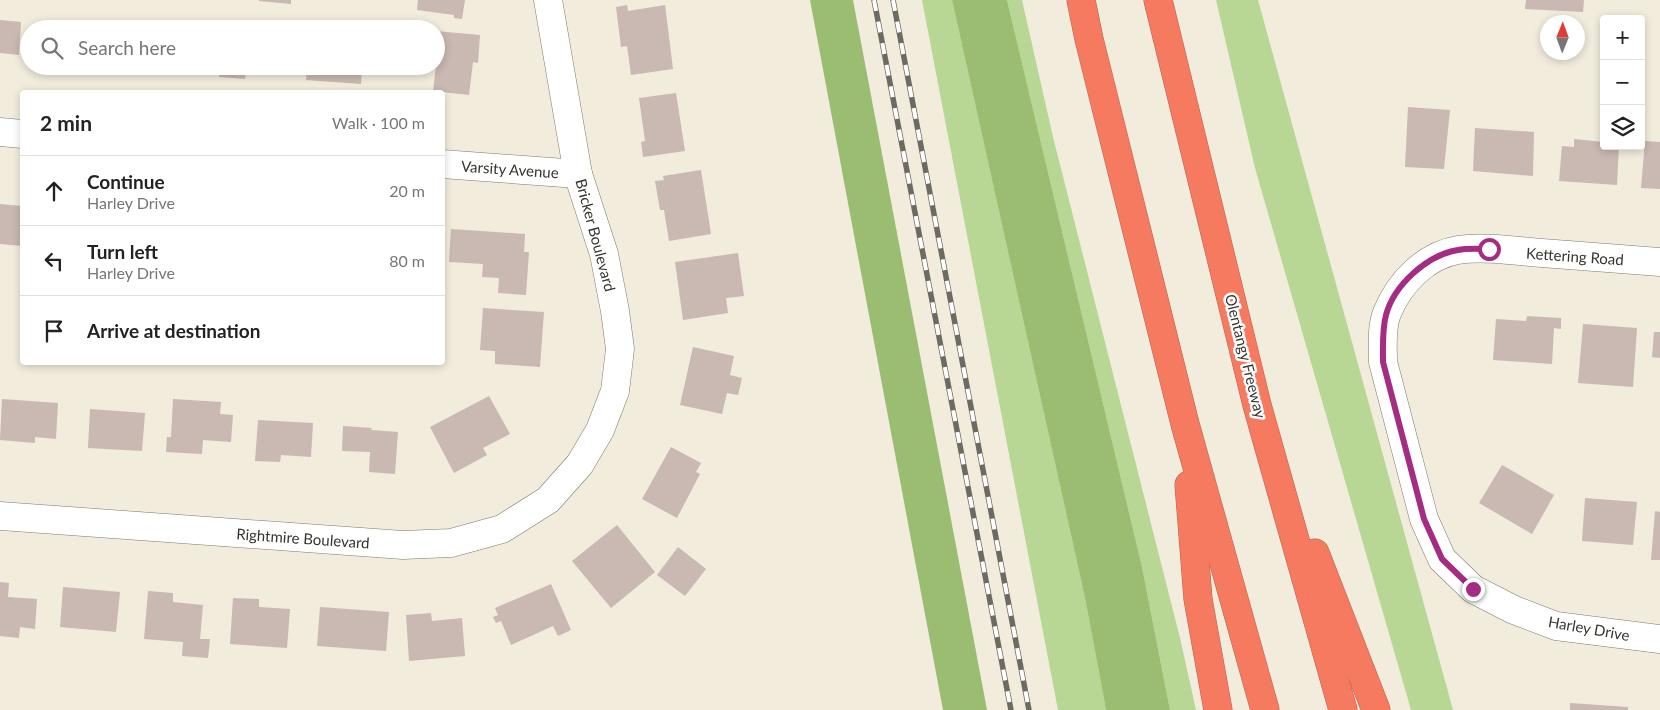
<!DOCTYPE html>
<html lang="en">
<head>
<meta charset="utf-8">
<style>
	:root { --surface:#fff; --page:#f2f2f2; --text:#222; --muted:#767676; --line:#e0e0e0 }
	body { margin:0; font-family:Lato,sans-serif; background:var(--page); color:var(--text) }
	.controls { position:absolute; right:15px; top:15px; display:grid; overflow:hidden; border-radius:5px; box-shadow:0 2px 8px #0003 }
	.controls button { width:45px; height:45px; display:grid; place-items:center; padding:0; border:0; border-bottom:1px solid var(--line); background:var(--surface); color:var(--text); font:25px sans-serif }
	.compass { position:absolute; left:1540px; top:15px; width:45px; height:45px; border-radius:50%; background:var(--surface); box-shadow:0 2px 8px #0003; rotate:1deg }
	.stop { position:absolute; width:15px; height:15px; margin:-11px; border:4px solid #a42c83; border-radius:50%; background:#fff }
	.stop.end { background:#a42c83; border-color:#fff; box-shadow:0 1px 5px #0008 }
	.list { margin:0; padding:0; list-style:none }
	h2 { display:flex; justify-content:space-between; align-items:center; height:65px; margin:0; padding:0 20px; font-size:21px }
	h2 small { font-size:16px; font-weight:400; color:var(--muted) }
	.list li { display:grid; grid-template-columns:32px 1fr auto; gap:15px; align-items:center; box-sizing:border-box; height:70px; padding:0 20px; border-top:1px solid var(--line) }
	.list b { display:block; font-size:19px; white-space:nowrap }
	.list p { margin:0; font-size:16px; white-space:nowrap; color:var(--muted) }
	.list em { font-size:16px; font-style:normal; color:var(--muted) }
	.icon { flex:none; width:28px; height:28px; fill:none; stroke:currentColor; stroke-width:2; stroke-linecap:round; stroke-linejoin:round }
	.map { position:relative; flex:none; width:1660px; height:710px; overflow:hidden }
	.search { position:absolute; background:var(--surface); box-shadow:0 2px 8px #0003; left:20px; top:20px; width:425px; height:55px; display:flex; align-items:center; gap:12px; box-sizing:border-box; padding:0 18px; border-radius:28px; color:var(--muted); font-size:19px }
	.panel { position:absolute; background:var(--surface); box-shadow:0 2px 8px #0003; left:20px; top:90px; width:425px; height:275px; border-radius:5px }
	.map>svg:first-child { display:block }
	.green { fill:#b8d795 }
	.forest { fill:#9abd71 }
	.building { fill:#cab8b2 }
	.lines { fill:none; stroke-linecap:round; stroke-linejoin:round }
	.minor-casing { stroke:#7e7a6c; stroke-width:29 }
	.motorway-casing { stroke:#b3624e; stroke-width:29 }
	.minor { stroke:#fff; stroke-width:28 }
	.motorway { stroke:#f67a60; stroke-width:28 }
	.rail-casing { stroke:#6d6a61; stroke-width:5.5 }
	.rail { stroke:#fff; stroke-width:4; stroke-dasharray:11; stroke-linecap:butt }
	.route { stroke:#a42c83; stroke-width:6 }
	.labels { text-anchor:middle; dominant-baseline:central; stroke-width:5; stroke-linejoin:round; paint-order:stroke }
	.street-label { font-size:15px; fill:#36342e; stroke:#fff }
</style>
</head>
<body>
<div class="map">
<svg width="1660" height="710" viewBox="0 0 1660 710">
	<rect width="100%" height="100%" fill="#f1ecdc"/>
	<g class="green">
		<path d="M922,0H952L1085,598L1106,710H1058Z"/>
		<path d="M1007,0H1022L1053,137L1180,638L1196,710H1170L1142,567Z"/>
		<path d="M1216,0H1258L1453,710H1411L1255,168Z"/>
	</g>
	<g class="forest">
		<path d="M810,0H853L987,710H943Z"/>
		<path d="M952,0H1007L1142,567L1170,710H1106L1085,598Z"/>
	</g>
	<g class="building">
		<path d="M259,0H291V4L259,1Z"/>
		<path d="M418,0H465L462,19L454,18V15L417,10Z"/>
		<path d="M1526,0H1584L1583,12L1525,9Z"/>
		<path d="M627,5L628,11L665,5L673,69L631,75L627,46L621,47L616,7Z"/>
		<path d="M0,20L21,22L19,55L0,53Z"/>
		<path d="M51,22L82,25L81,27H87V29H50Z"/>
		<path d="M249,22L271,24V29H249Z"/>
		<path d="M140,24L163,26V29H139Z"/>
		<path d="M436,31L480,35L478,63L473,62L469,95L433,91L436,66Z"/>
		<path d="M136,66H160V72L135,70Z"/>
		<path d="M165,66H191V70L165,68Z"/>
		<path d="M220,66H277L276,73L246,71L245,79L219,77Z"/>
		<path d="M307,66H362L361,84L306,80Z"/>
		<path d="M676,93L685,151L643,157L641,142L645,141L639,98Z"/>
		<path d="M1408,107L1450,110L1444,169L1405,167Z"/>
		<path d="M1475,128L1534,132L1533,176L1473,171Z"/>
		<path d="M1574,139L1604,142V146H1619L1617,185L1559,181L1562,146L1574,147Z"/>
		<path d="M1645,141L1660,142V189L1641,188Z"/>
		<path d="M701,170L711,234L669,241L664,210H660L655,181L664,180L663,176Z"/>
		<path d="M0,204L22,206V246L0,244Z"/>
		<path d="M451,229L525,234L524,252H529L526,295L498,293L499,278L482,277L483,264L449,262Z"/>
		<path d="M738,253L744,296L726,298L728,313L683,320L675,262Z"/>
		<path d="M483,308L544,312L540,367L495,364V351L480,350Z"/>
		<path d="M1527,316L1561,318V329L1554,328L1552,364L1493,360L1496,319L1526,321Z"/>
		<path d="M1583,324L1637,328L1633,387L1578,383Z"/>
		<path d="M1654,332H1660V358L1652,357Z"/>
		<path d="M693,347L734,356L730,375L742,378L738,395L727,393L722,414L680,405Z"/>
		<path d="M489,396L510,434L483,448L487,455L454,473L430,427Z"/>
		<path d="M2,399L58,403L56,439L35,437V443L0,440Z"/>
		<path d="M173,399L221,402L220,414L233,415L231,442L203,440L202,454L166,452L167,437H171Z"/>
		<path d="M90,409L145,413L142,451L88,448Z"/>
		<path d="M258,420L313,423L311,457L281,455L280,462L255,461Z"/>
		<path d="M343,426L372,428L371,430L398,432L395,474L369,472L370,452L342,451Z"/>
		<path d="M671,447L701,463L696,472L700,474L677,518L642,499Z"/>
		<path d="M1502,465L1554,495L1532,534L1479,503Z"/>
		<path d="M1585,498L1637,502L1633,545L1582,541Z"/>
		<path d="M1655,511L1660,512V560H1651Z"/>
		<path d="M617,525L655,572L611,608L572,561Z"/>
		<path d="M678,547L706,569L685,596L657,575Z"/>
		<path d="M0,582L9,583L8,597L37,599L35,629L20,627L19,638L0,636Z"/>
		<path d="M551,584L571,630L558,636L553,626L511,645L501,621L496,623L493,617L498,615L495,608Z"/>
		<path d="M63,587L120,592L116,632L60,627Z"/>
		<path d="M148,591L173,593V602L203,605L200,639H210L208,658L182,656L183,642L144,639Z"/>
		<path d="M233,598L259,599V607L290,609L287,648L230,644Z"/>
		<path d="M320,607L389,612L386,651L317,646Z"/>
		<path d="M431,613L432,621L462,618L465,656L409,661L406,615Z"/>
		<path d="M1570,703L1628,707V710H1570Z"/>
	</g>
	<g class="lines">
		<defs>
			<g id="minor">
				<path d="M0,132L22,134"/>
				<path d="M442,164L578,174"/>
				<path d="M1660,262C1621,259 1581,256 1542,253C1517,251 1483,246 1458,250C1426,255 1399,283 1387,313C1381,328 1383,346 1383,362L1424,519L1442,559L1473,589L1514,610L1556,626L1660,639"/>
				<path d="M0,516L403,545L451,543L502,529L548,500L580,464L600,430L615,391L620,349L615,311L604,254L578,174L548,0"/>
			</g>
			<g id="motorway">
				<path d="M1081,0L1089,39L1185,424L1265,710"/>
				<path d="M1158,0L1257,405L1343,710"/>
				<path d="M1189,485L1198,599L1218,710"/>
				<path d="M1315,553L1376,710"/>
			</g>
		</defs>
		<use href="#minor" class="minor-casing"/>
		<use href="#motorway" class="motorway-casing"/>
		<use href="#minor" class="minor"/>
		<use href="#motorway" class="motorway"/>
		<defs>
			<g id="rail">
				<path d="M874,0L1011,710"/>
				<path d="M893,0L1029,710"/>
			</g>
		</defs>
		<use href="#rail" class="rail-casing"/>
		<use href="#rail" class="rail"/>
	</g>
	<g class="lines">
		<path class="route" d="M1473,589L1442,559L1424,519L1383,362C1383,346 1382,330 1386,315C1394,285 1427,255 1458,250C1468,248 1479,249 1489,249"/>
	</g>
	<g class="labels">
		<g class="street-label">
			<text transform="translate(510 169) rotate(4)">Varsity Avenue</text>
			<text transform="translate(596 235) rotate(75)">Bricker Boulevard</text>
			<text transform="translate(1575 256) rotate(4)">Kettering Road</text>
			<text transform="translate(1246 356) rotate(76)">Olentangy Freeway</text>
			<text transform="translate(303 538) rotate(4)">Rightmire Boulevard</text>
			<text transform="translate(1589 628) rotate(10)">Harley Drive</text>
		</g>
	</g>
</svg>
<div class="controls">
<button>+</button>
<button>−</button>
<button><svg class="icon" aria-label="layers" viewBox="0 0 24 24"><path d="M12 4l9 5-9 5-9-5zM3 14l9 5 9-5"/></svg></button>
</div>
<svg class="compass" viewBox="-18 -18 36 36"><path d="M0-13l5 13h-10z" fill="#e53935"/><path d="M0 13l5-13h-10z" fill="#767676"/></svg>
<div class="stop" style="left:1489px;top:249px"></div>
<div class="stop end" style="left:1473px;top:589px"></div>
<div class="search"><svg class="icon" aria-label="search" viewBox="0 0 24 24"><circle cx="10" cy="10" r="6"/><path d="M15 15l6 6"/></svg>Search here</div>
<section class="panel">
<h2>2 min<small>Walk · 100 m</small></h2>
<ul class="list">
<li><svg class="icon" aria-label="ahead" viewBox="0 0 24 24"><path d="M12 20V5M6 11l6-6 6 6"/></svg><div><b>Continue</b><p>Harley Drive</p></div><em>20 m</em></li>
<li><svg class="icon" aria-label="left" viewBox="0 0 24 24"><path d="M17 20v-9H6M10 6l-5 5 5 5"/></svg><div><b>Turn left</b><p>Harley Drive</p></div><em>80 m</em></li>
<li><svg class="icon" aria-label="arrive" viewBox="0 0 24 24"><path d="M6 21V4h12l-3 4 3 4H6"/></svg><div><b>Arrive at destination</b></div></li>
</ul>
</section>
</div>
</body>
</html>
